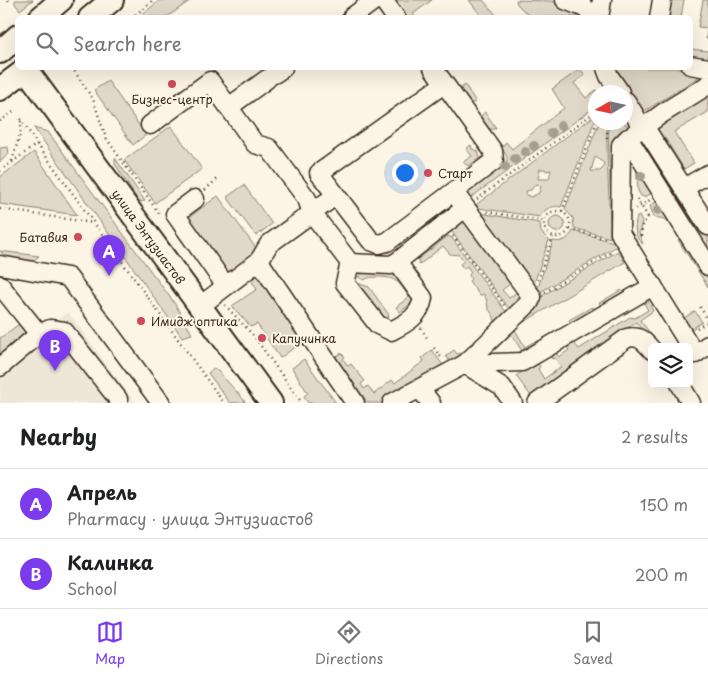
<!DOCTYPE html>
<html lang="en">
<head>
<meta charset="utf-8">
<style>
	:root { --surface:#fff; --page:#f2f2f2; --text:#202124; --muted:#757577; --line:#e0e0e0; --accent:#7c3aed }
	body { margin:0; font-family:"Playpen Sans",sans-serif; background:var(--page); color:var(--text) }
	.controls { position:absolute; right:15px; bottom:15px; display:grid; overflow:hidden; border-radius:8px; box-shadow:0 5px 20px #0002 }
	.controls button { width:45px; height:45px; display:grid; place-items:center; padding:0; border:0; border-bottom:1px solid var(--line); background:var(--surface); color:var(--text); font:25px sans-serif }
	.compass { position:absolute; left:588px; top:85px; width:45px; height:45px; border-radius:50%; background:var(--surface); box-shadow:0 5px 20px #0002; rotate:261deg }
	.you { position:absolute; left:404px; top:172px; width:18px; height:18px; margin:-12px; border:4px solid #fff; border-radius:50%; background:#1a73e8; box-shadow:0 0 0 8px #1a73e833 }
	.badge { display:grid; place-items:center; width:32px; height:32px; border-radius:50%; background:var(--accent); color:#fff; font-size:16px; font-weight:700 }
	.pin { position:absolute; translate:-50% -41px; filter:drop-shadow(0 1px 2px #0008) }
	.pin::after { content:''; position:absolute; top:26px; width:18px; height:15px; background:inherit; clip-path:polygon(0 0,100% 0,50% 100%) }
	.list { margin:0; padding:0; list-style:none }
	h2 { display:flex; justify-content:space-between; align-items:center; height:65px; margin:0; padding:0 20px; font-size:21px }
	h2 small { font-size:16px; font-weight:400; color:var(--muted) }
	.list li { display:grid; grid-template-columns:32px 1fr auto; gap:15px; align-items:center; box-sizing:border-box; height:70px; padding:0 20px; border-top:1px solid var(--line) }
	.list b { display:block; font-size:19px; white-space:nowrap }
	.list p { margin:0; font-size:16px; white-space:nowrap; color:var(--muted) }
	.list em { font-size:16px; font-style:normal; color:var(--muted) }
	.icon { flex:none; width:28px; height:28px; fill:none; stroke:currentColor; stroke-width:2; stroke-linecap:round; stroke-linejoin:round }
	.map { position:relative; flex:none; width:708px; height:403px; overflow:hidden }
	.search { position:absolute; background:var(--surface); box-shadow:0 5px 20px #0002; left:15px; right:15px; top:15px; height:55px; display:flex; align-items:center; gap:12px; box-sizing:border-box; padding:0 18px; border-radius:8px; color:var(--muted); font-size:19px }
	.sheet { height:205px; background:var(--surface) }
	nav { display:flex; justify-content:space-around; align-items:center; box-sizing:border-box; height:70px; border-top:1px solid var(--line); background:var(--surface); font-size:14px; color:var(--muted) }
	nav a { display:grid; justify-items:center; gap:2px }
	nav .on { color:var(--accent) }
	.map>svg:first-child { display:block }
	.built { fill:#eee6d6 }
	.green { fill:#e0d8c8; stroke:#8e8173; fill-rule:evenodd }
	.lines { fill:none; stroke-linecap:round; stroke-linejoin:round }
	.minor-casing { stroke:#3b2a1e; stroke-width:21 }
	.major-casing { stroke:#3b2a1e; stroke-width:26 }
	.path { stroke:#3b2a1e; stroke-width:2.5; stroke-dasharray:1 4; stroke-linecap:butt }
	.minor { stroke:#fcf5e5; stroke-width:18 }
	.major { stroke:#fcf5e5; stroke-width:22 }
	.tree { fill:#a89e8f }
	.poi-dot { fill:#d1495b; stroke:#fcf5e5; stroke-width:2 }
	.labels { text-anchor:middle; dominant-baseline:central; stroke-width:4; stroke-linejoin:round; paint-order:stroke }
	.poi-label { font-size:12px; fill:#3b2a1e; stroke:#fcf5e5; text-anchor:start }
	.street-label { font-size:12px; fill:#3b2a1e; stroke:#fcf5e5 }
</style>
</head>
<body>
<div class="map">
<svg width="708" height="403" viewBox="0 0 708 403">
	<rect width="100%" height="100%" fill="#fcf5e5"/>
	<filter id="ink" filterUnits="userSpaceOnUse"><feTurbulence type="fractalNoise" baseFrequency=".02" numOctaves="2"/><feDisplacementMap in="SourceGraphic" scale="10" xChannelSelector="R" yChannelSelector="G"/><feConvolveMatrix kernelMatrix="1 2 1 2 8 2 1 2 1" color-interpolation-filters="sRGB"/></filter>
	<g filter="url(#ink)">
		<path class="built" d="M35,312L41,321L53,323L68,312L135,403H0V338Z"/>
		<g class="green">
			<path d="M15,0H33L20,10L15,4Z"/>
			<path d="M160,0H191L167,17H139Z"/>
			<path d="M394,0H432L413,14L415,17L407,18Z"/>
			<path d="M469,0H483L498,17H482Z"/>
			<path d="M516,0L552,1L584,17H530L517,4Z"/>
			<path d="M666,0H684L681,17L664,18Z"/>
			<path d="M703,0H708V39H706L707,28L698,27Z"/>
			<path d="M690,49L708,51V64L691,62Z"/>
			<path d="M614,68H682L707,72L643,112L632,99Z"/>
			<path d="M580,69L585,75L574,83L586,98L596,90L598,92H596L595,107L469,199L465,193L467,191L507,161V157L502,148L506,142L512,149L564,108L552,89Z"/>
			<path d="M108,81L146,135L133,145L94,90Z"/>
			<path d="M465,85L476,102L470,103L461,91V88Z"/>
			<path d="M708,94V112L674,132L694,163L684,169L665,138L659,136L654,127Z"/>
			<path d="M485,112L496,128L494,129H488L482,120L481,116Z"/>
			<path d="M594,116L595,120L561,207C552,205 544,209 540,217L478,208L477,206V204ZM540,169H545L546,171L551,170L549,179H538ZM536,184L541,186L539,193L531,197L526,195V191L531,190Z"/>
			<path d="M599,123H607C606,161 610,199 610,238L574,228L573,218L565,209ZM595,157L604,163L603,168L600,171H591Z"/>
			<path d="M608,123H625L628,127L617,135V237L619,240L612,238C612,200 608,161 608,123Z"/>
			<path d="M171,126L202,169L155,203L124,160Z"/>
			<path d="M34,128L48,132L175,304L192,334L182,337Z"/>
			<path d="M644,141L679,189L668,196L640,143Z"/>
			<path d="M471,145L472,149L478,151L480,158L468,166L463,162L472,156L466,149Z"/>
			<path d="M8,147L9,154L0,162V148Z"/>
			<path d="M34,152L77,215L0,204V177Z"/>
			<path d="M115,158L145,201L139,202L115,164Z"/>
			<path d="M636,160L655,191L645,197L641,196L638,191Z"/>
			<path d="M244,185L272,224L256,236L227,197Z"/>
			<path d="M681,192L708,234V260L670,199Z"/>
			<path d="M218,196L258,251L213,283L173,229Z"/>
			<path d="M660,199L708,277V287L678,240L681,238C674,228 668,216 654,218L650,206Z"/>
			<path d="M473,212L540,223L541,232L549,240L532,289Z"/>
			<path d="M639,216L642,222L639,233L643,244C634,238 634,226 637,217Z"/>
			<circle cx="557" cy="224" r="8"/>
			<path d="M467,220L525,292L512,313L449,228L460,221ZM511,283L517,292L509,298L502,290Z"/>
			<path d="M573,231L614,242L617,246L542,291L539,290L538,288L553,241C562,243 569,239 573,231Z"/>
			<path d="M448,236L452,238L509,316L482,341L451,363L446,356L454,350L457,354L465,352L471,348L469,345L473,342L475,344L482,339L483,333L495,323C495,315 490,313 488,307C486,301 487,299 484,294L480,296L469,281L471,279L469,275L471,272L467,266L464,269L460,264L464,261L459,255L450,254L443,246L419,265L418,259Z"/>
			<path d="M0,251L39,256L32,262C21,261 7,260 0,251Z"/>
			<path d="M618,251L625,262L514,328L525,347L535,341L538,346L524,354L507,328L545,294Z"/>
			<path d="M254,272L260,275L302,332L294,339L298,345L280,358L257,324L251,327L232,306L257,289L249,277Z"/>
			<path d="M364,272H393L417,299L400,312L396,307L409,297C399,283 398,278 380,277C374,277 369,277 364,280L358,277Z"/>
			<path d="M357,283L369,287L389,315L388,318L377,316L358,289Z"/>
			<path d="M621,290L624,294L602,308L599,303Z"/>
			<path d="M647,299L653,311L640,320L661,347H656L636,322L531,396L516,376L537,362L540,367L538,369L544,379L561,367L555,358L552,359L549,354L554,351L559,357L569,350L565,343L573,342L579,349L630,317L635,318L648,310L643,301Z"/>
			<path d="M592,307L595,312L572,325L569,320Z"/>
			<path d="M680,311L684,318L695,311L702,322L692,329L689,328L679,312Z"/>
			<path d="M22,322L27,333L0,358V338Z"/>
			<path d="M432,350L445,368L385,403H368L334,358L341,353L345,357L343,359L348,366L351,364L365,381L361,384L364,389L368,386L374,394L392,380L395,383L424,361L422,358Z"/>
			<path d="M304,359L336,403H308L304,396L308,393L292,368Z"/>
			<path d="M215,368L244,400L245,403H230L208,373Z"/>
		</g>
		<g class="lines">
			<defs>
				<g id="minor">
					<path d="M383,0L396,18"/>
					<path d="M565,0L583,7L597,18"/>
					<path d="M352,17L375,0"/>
					<path d="M599,18L602,0"/>
					<path d="M659,18L662,0"/>
					<path d="M690,65L708,68"/>
					<path d="M433,68L493,151L494,161L387,242L379,244L371,241L319,173L444,84"/>
					<path d="M606,68L609,76L620,92"/>
					<path d="M274,74L283,68"/>
					<path d="M626,101L642,127"/>
					<path d="M229,107L267,79"/>
					<path d="M150,125L210,81L255,144L269,148L307,199L312,213L335,196"/>
					<path d="M644,126L708,226"/>
					<path d="M635,133L663,113L708,85"/>
					<path d="M684,188L708,174"/>
					<path d="M195,199L175,214L226,286"/>
					<path d="M459,199L532,297L529,303L465,364L502,387L513,403"/>
					<path d="M259,261L355,403"/>
					<path d="M350,263L345,283L378,325L391,331C407,323 420,316 423,298L397,262"/>
					<path d="M0,265L68,277L161,403"/>
					<path d="M708,266L628,138L621,145L620,233L695,354L708,345"/>
					<path d="M0,285L39,334"/>
					<path d="M200,306L259,261L269,244L312,213L350,263L391,265L397,262L465,208"/>
					<path d="M0,367L39,334L50,329L64,331L118,399V403"/>
					<path d="M680,384L691,403"/>
					<path d="M420,389L431,403"/>
					<path d="M392,403L465,364L522,362L653,286"/>
					<path d="M537,403L627,338C639,335 644,341 652,350"/>
				</g>
				<g id="major">
					<path d="M40,18L61,0"/>
					<path d="M90,18L112,0"/>
					<path d="M0,52L18,36"/>
					<path id="s1" d="M25,68L271,403"/>
					<path d="M0,89L28,68"/>
				</g>
			</defs>
			<use href="#minor" class="minor-casing"/>
			<use href="#major" class="major-casing"/>
			<g class="path">
				<path d="M8,0L11,4"/>
				<path d="M132,18L153,0"/>
				<path d="M75,68L73,69L93,99L106,138L160,215"/>
				<path d="M21,119L37,144L224,403"/>
				<path d="M0,121L15,111"/>
				<path d="M607,138L608,122"/>
				<path d="M12,161L21,131V121"/>
				<path d="M0,171L37,144"/>
				<path d="M205,190L217,179"/>
				<path d="M477,199L596,111"/>
				<path d="M637,199L650,220"/>
				<path d="M0,209L94,223"/>
				<path d="M636,209L650,200"/>
				<circle cx="557" cy="224" r="13"/>
				<path d="M562,211L597,122"/>
				<path d="M487,212L545,221"/>
				<path d="M570,229L607,239"/>
				<path d="M453,236L505,306"/>
				<path d="M641,236L642,226L648,217"/>
				<path d="M538,280L553,237"/>
				<path d="M545,292L613,251"/>
				<path d="M225,305L253,335L302,403"/>
				<path d="M700,307L708,320"/>
				<path d="M421,328L427,338"/>
				<path d="M697,328L708,322"/>
				<path d="M434,348L443,360"/>
			</g>
			<use href="#minor" class="minor"/>
			<use href="#major" class="major"/>
		</g>
		<g class="tree">
			<circle cx="561" cy="126" r="5"/>
			<circle cx="551" cy="133" r="5"/>
			<circle cx="534" cy="146" r="5"/>
			<circle cx="525" cy="152" r="5"/>
			<circle cx="515" cy="159" r="5"/>
			<circle cx="505" cy="167" r="5"/>
			<circle cx="641" cy="176" r="5"/>
			<circle cx="658" cy="210" r="5"/>
		</g>
	</g>
	<g class="poi-dot">
		<circle cx="172" cy="84" r="5"/>
		<circle cx="428" cy="173" r="5"/>
		<circle cx="78" cy="237" r="5"/>
		<circle cx="141" cy="321" r="5"/>
		<circle cx="262" cy="338" r="5"/>
	</g>
	<g class="labels">
		<g class="poi-label">
			<text x="172" y="99" text-anchor="middle">Бизнес-центр</text>
			<text x="438" y="173">Старт</text>
			<text x="68" y="237" text-anchor="end">Батавия</text>
			<text x="151" y="321">Имидж оптика</text>
			<text x="272" y="338">Капучинка</text>
		</g>
		<g class="street-label">
			<text stroke="none"><textPath href="#s1" startOffset="209">улица Энтузиастов</textPath></text>
		</g>
	</g>
</svg>
<div class="controls">
<button><svg class="icon" aria-label="layers" viewBox="0 0 24 24"><path d="M12 4l9 5-9 5-9-5zM3 14l9 5 9-5"/></svg></button>
</div>
<svg class="compass" viewBox="-18 -18 36 36"><path d="M0-13l5 13h-10z" fill="#e53935"/><path d="M0 13l5-13h-10z" fill="#757577"/></svg>
<div class="you"></div>
<div class="pin badge" style="left:109px;top:276px">A</div>
<div class="pin badge" style="left:55px;top:371px">B</div>
<div class="search"><svg class="icon" aria-label="search" viewBox="0 0 24 24"><circle cx="10" cy="10" r="6"/><path d="M15 15l6 6"/></svg>Search here</div>
</div>
<section class="sheet">
<h2>Nearby<small>2 results</small></h2>
<ul class="list">
<li><span class="badge">A</span><div><b>Апрель</b><p>Pharmacy · улица Энтузиастов</p></div><em>150 m</em></li>
<li><span class="badge">B</span><div><b>Калинка</b><p>School</p></div><em>200 m</em></li>
</ul>
</section>
<nav>
<a class="on"><svg class="icon" aria-label="map" viewBox="0 0 24 24"><path d="M3 6l6-2 6 2 6-2v14l-6 2-6-2-6 2zM9 4v14M15 6v14"/></svg>Map</a>
<a><svg class="icon" aria-label="directions" viewBox="0 0 24 24"><path d="M12 3l9 9-9 9-9-9zM9 14v-3h6M13 9l2 2-2 2"/></svg>Directions</a>
<a><svg class="icon" aria-label="saved" viewBox="0 0 24 24"><path d="M7 4h10v16l-5-4-5 4z"/></svg>Saved</a>
</nav>
</body>
</html>
